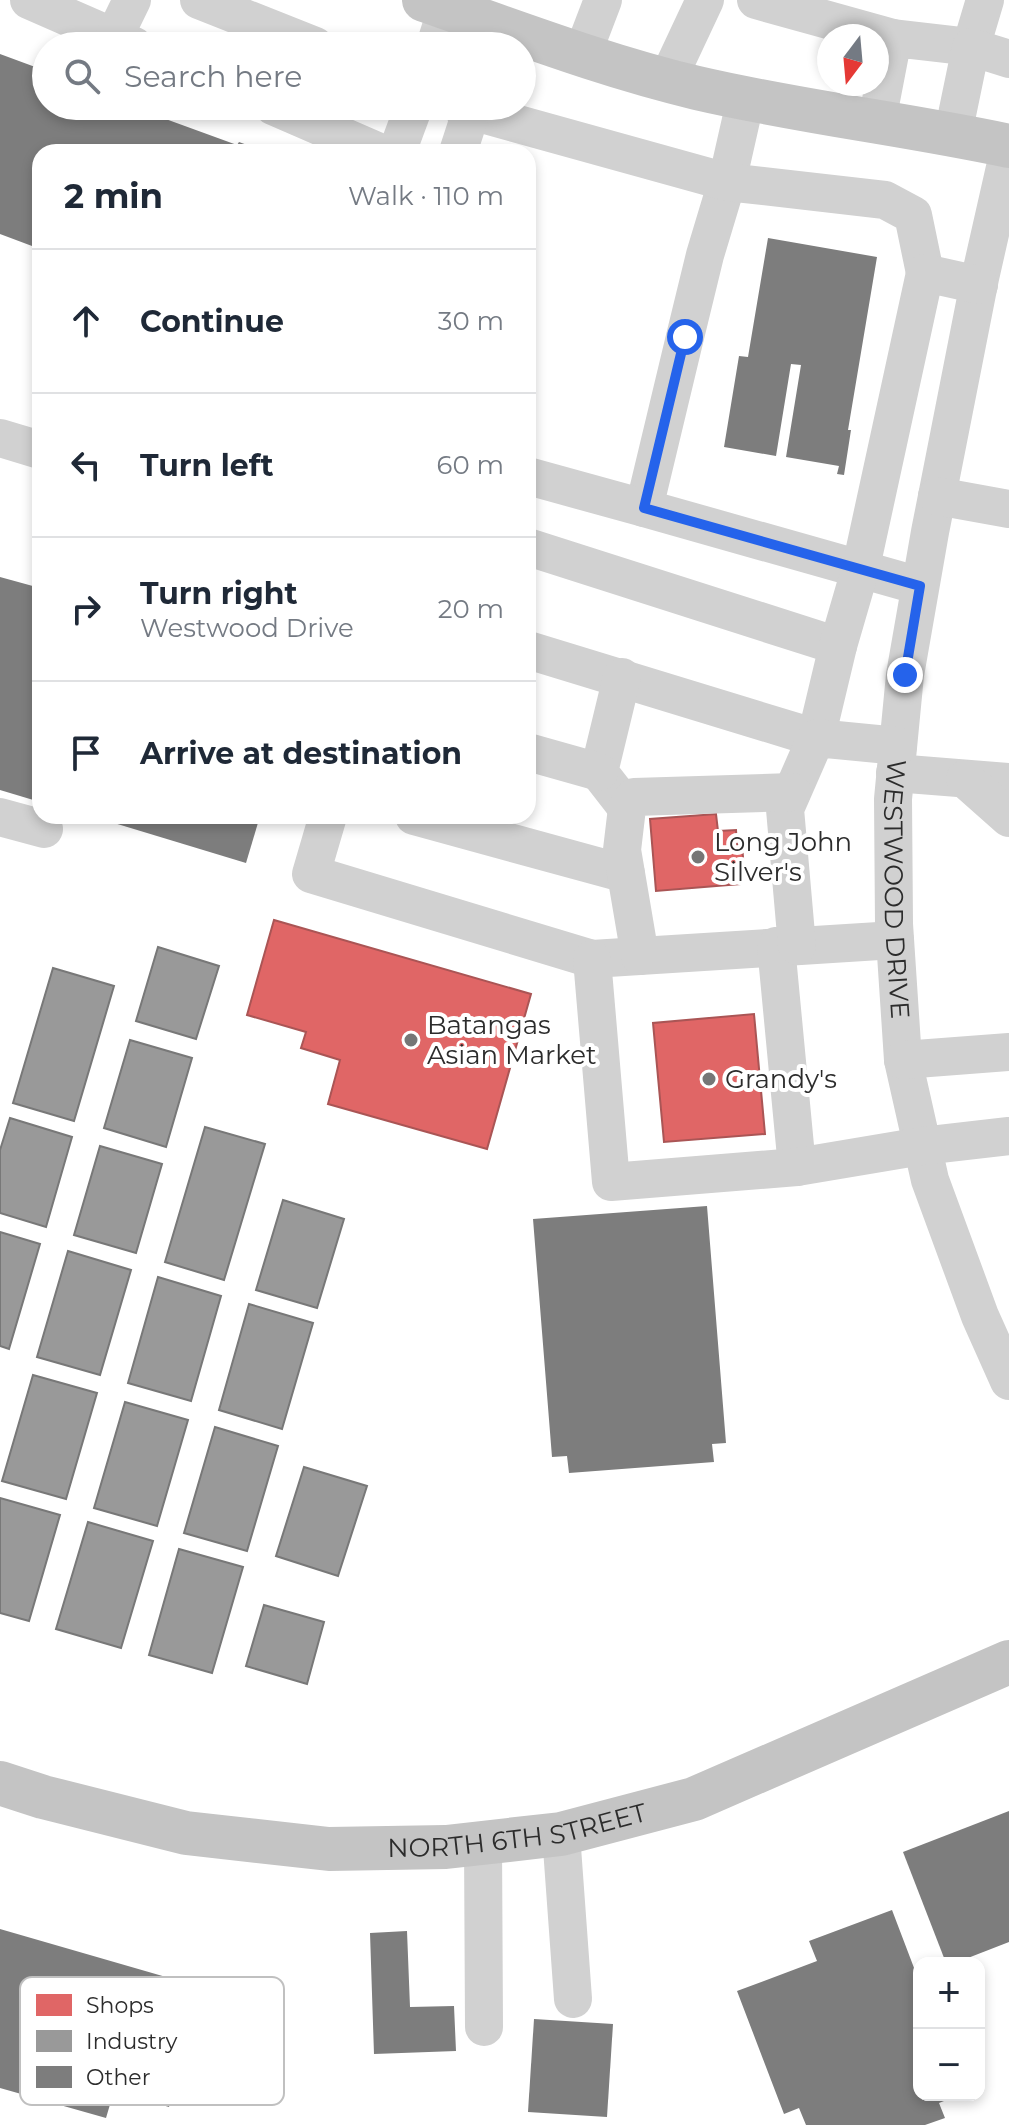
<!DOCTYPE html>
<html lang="en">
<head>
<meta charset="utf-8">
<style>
	:root { --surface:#fff; --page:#f6f6f7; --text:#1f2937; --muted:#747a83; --line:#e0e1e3 }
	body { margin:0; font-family:Montserrat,sans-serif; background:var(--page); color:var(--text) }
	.controls { position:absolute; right:24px; bottom:24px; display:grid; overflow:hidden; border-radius:16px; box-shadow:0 4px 12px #0003 }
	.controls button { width:72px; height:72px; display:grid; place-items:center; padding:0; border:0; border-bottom:2px solid var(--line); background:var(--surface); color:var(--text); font:40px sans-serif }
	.compass { position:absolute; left:817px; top:24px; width:72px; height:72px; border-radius:50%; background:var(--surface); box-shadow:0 4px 12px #0003; rotate:196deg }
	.stop { position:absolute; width:24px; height:24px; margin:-18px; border:6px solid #2563eb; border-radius:50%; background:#fff }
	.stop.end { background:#2563eb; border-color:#fff; box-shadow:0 2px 8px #0008 }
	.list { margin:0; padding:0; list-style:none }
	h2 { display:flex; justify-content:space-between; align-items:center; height:104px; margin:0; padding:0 32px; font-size:34px }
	h2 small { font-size:26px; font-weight:400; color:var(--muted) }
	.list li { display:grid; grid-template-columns:52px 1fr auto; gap:24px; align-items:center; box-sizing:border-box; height:144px; padding:0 32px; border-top:2px solid var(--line) }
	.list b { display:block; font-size:30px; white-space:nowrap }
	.list p { margin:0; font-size:26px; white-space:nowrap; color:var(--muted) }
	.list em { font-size:26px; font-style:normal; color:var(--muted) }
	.icon { flex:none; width:44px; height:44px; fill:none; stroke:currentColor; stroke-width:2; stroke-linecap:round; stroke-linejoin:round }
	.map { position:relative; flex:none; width:1009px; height:2125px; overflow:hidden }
	.search { position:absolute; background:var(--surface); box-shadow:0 4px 12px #0003; left:32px; top:32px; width:504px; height:88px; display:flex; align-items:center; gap:20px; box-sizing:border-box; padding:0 28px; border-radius:44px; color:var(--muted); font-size:30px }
	.panel { position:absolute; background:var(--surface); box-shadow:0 4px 12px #0003; left:32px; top:144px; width:504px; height:680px; border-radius:24px }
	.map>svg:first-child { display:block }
	.shops { fill:#e06666; stroke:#a55; stroke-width:2 }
	.industry { fill:#999; stroke:#787878; stroke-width:2 }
	.building { fill:#7d7d7d }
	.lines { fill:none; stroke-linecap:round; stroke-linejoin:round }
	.minor { stroke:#d1d1d1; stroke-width:38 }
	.major { stroke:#c4c4c4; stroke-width:44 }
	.route { stroke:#2563eb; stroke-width:10 }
	.poi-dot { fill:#767676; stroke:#fff; stroke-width:3 }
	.labels { text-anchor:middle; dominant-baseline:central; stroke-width:8; stroke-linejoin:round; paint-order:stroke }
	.poi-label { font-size:26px; fill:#2c2c2c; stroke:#fff; text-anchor:start }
	.street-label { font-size:26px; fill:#2c2c2c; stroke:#fff }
	.key { fill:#fff; stroke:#c0c0c0; stroke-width:2 }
	.key-label { font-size:22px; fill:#2c2c2c }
</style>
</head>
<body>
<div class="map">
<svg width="1009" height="2125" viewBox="0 0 1009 2125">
	<rect width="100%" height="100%" fill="#fff"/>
	<g class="shops">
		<path d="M716,814L718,831L736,830L737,845H742L744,869H739L740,884L656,891L650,819Z"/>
		<path d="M274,920L531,994L487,1149L328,1104L340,1060L301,1048L306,1032L247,1015Z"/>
		<path d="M754,1014L765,1134L664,1142L653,1023Z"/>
	</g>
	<g class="industry">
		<path d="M158,947L219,966L196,1039L136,1021Z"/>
		<path d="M53,968L114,986L74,1121L13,1103Z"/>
		<path d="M130,1040L192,1058L166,1147L104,1128Z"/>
		<path d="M10,1118L72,1137L46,1227L0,1213V1150Z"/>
		<path d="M205,1127L265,1144L224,1280L165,1262Z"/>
		<path d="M100,1146L162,1164L136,1253L74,1235Z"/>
		<path d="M283,1200L344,1219L317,1308L256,1290Z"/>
		<path d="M0,1232L40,1244L9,1349L0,1346Z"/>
		<path d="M68,1251L131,1270L100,1375L37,1357Z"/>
		<path d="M158,1277L221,1296L191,1401L128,1383Z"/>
		<path d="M249,1304L313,1323L282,1429L219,1410Z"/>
		<path d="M33,1375L97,1393L66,1499L2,1481Z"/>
		<path d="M125,1402L188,1420L157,1526L94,1508Z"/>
		<path d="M215,1427L278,1446L247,1551L184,1533Z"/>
		<path d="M304,1467L367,1486L338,1576L276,1556Z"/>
		<path d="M0,1498L60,1515L29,1621L0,1613Z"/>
		<path d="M88,1522L153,1541L121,1648L56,1629Z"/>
		<path d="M179,1549L243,1567L212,1673L149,1655Z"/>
		<path d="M264,1605L324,1622L307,1684L246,1666Z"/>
	</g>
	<g class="building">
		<path d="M0,54L46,71V106H130L237,145L239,142L266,152H40V249L0,234Z"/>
		<path d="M768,238L877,257L848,430H851L844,475L837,474L839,466L786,457L801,365L791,364L776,456L724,447L739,356L748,357Z"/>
		<path d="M0,577L40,588V802L0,790Z"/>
		<path d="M91,816H260L246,863Z"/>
		<path d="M707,1206L726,1443L712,1444L714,1462L569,1473L567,1456L552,1457L533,1219Z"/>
		<path d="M1009,1811V1942L955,1963H946L903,1852Z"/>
		<path d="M892,1910L919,1981V2095H959L939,2103L945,2118L925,2125H806L799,2108L784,2114L737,1991L817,1961L809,1941Z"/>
		<path d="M0,1929L204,1988L169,2107L114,2091L106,2118L0,2088Z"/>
		<path d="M407,1931L410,2007L454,2006L456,2051L374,2054L370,1933Z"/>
		<path d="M534,2019L613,2024L607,2117L528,2112Z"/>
	</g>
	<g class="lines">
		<g class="minor">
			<path d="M29,0L134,46"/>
			<path d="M199,0L315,46"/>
			<path d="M756,0L893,38"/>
			<path d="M114,37L132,0"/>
			<path d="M435,46L447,8"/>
			<path d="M582,55L603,0"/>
			<path d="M667,81L705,0"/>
			<path d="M746,98L727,182L705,255L685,337L644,508L920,586"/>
			<path d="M273,106L379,152"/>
			<path d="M460,106L471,111L727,182L885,200L913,215L925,273"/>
			<path d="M877,121L893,38L971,47L985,0"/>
			<path d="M953,134L971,47L1009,59"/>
			<path id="s1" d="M1009,150L980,278L930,532L905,675L893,799L894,924L903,1060L930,1180L980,1316L1009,1381"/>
			<path d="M397,152L414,106"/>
			<path d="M458,152L473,106"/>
			<path d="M0,438L40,450"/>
			<path d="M528,476L644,508"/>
			<path d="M937,496L1009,509"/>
			<path d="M528,547L838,646"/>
			<path d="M528,650L816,738L838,646L861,567L925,273L979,285"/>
			<path d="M622,677L599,772L627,808"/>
			<path d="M528,752L599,772"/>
			<path d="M895,773L1009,782"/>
			<path d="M965,779L1009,818"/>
			<path d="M328,816L311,874L592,959L895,940"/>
			<path d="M414,816L626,874"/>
			<path d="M0,817L44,829"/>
			<path d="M776,946L797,1167"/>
			<path d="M797,946L785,809L816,738L898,746"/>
			<path d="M640,956L622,850L627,808L634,797L792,792"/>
			<path d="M592,959L611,1182L797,1167L922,1146L1009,1136"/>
			<path d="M903,1060L1009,1052"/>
			<path d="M561,1834L573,1999"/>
			<path d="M483,1842L484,2027"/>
		</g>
		<g class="major">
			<path d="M424,0C514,31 604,66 697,88C800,112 906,124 1009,146"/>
			<path id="s2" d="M0,1783L43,1797L186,1833L329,1849L446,1847L561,1834L694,1799L1009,1662"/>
		</g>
	</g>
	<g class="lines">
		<path class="route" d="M685,337L644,508L920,586L905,675"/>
	</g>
	<g class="poi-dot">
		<circle cx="698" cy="857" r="8"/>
		<circle cx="411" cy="1040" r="8"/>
		<circle cx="709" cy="1079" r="8"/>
	</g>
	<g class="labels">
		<g class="poi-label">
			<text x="714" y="842">Long John<tspan x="714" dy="30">Silver's</tspan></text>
			<text x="427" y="1025">Batangas<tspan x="427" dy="30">Asian Market</tspan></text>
			<text x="725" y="1079">Grandy's</text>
		</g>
		<g class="street-label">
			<text stroke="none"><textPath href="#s1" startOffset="750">WESTWOOD DRIVE</textPath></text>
			<text stroke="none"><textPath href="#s2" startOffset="526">NORTH 6TH STREET</textPath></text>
		</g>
	</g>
	<rect x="20" y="1977" width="264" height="128" rx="12" class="key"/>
	<rect x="36" y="1994" width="36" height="22" fill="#e06666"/>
	<rect x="36" y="2030" width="36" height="22" fill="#999"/>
	<rect x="36" y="2066" width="36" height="22" fill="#7d7d7d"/>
	<g class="key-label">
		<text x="86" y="2013">Shops</text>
		<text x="86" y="2049">Industry</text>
		<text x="86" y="2085">Other</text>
	</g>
</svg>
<div class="controls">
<button>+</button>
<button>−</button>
</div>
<svg class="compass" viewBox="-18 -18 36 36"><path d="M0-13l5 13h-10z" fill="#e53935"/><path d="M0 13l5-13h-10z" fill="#747a83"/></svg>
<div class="stop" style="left:685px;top:337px"></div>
<div class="stop end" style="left:905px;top:675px"></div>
<div class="search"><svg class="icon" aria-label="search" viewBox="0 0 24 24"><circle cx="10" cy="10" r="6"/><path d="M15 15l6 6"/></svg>Search here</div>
<section class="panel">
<h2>2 min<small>Walk · 110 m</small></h2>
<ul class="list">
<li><svg class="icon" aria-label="ahead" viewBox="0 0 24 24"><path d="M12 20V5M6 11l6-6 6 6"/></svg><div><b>Continue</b></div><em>30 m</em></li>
<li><svg class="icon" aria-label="left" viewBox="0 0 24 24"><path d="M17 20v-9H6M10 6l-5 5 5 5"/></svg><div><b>Turn left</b></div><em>60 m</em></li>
<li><svg class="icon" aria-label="right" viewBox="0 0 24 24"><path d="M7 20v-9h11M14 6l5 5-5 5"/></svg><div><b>Turn right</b><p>Westwood Drive</p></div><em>20 m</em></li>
<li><svg class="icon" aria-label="arrive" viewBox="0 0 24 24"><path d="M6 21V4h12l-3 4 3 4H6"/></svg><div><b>Arrive at destination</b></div></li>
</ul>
</section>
</div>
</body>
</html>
